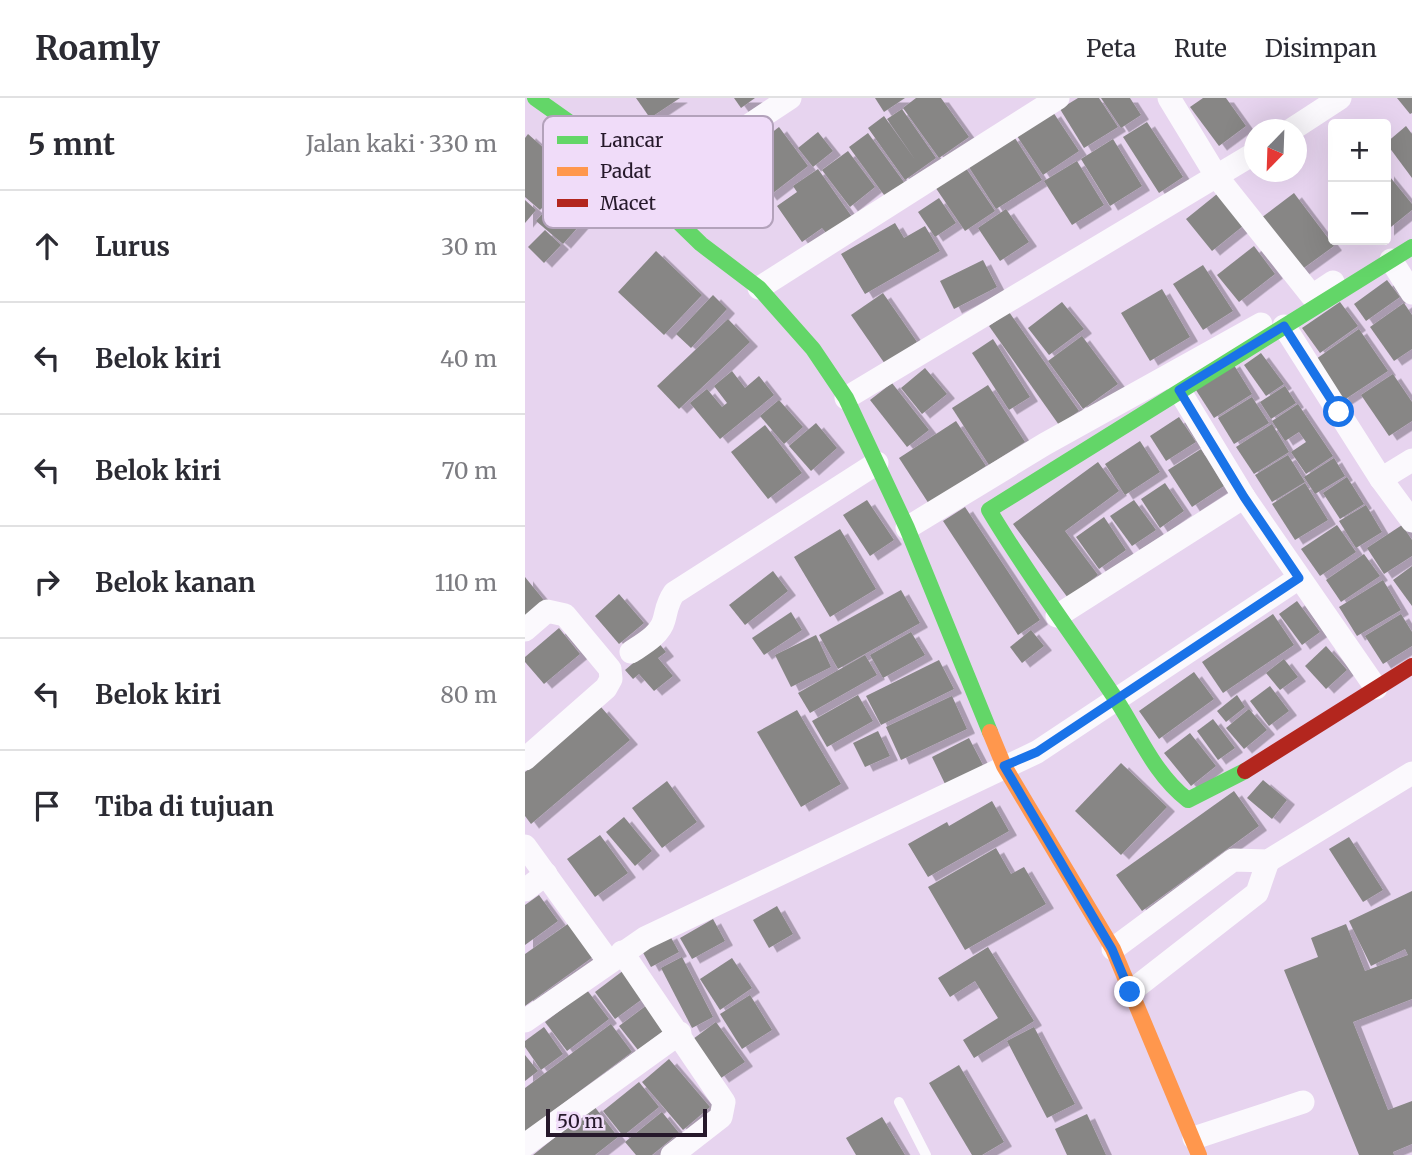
<!DOCTYPE html>
<html lang="id">
<head>
<meta charset="utf-8">
<style>
	:root { --surface:#fff; --page:#f2f2f3; --text:#2b2b33; --muted:#7c7c81; --line:#e1e1e2 }
	body { margin:0; font-family:Merriweather,serif; background:var(--page); color:var(--text) }
	.controls { position:absolute; right:21px; top:21px; display:grid; overflow:hidden; border-radius:7px; box-shadow:0 7px 28px #0002 }
	.controls button { width:63px; height:63px; display:grid; place-items:center; padding:0; border:0; border-bottom:2px solid var(--line); background:var(--surface); color:var(--text); font:35px sans-serif }
	.compass { position:absolute; left:719px; top:21px; width:63px; height:63px; border-radius:50%; background:var(--surface); box-shadow:0 7px 28px #0002; rotate:203deg }
	.scale { position:absolute; left:21px; bottom:18px; width:161px; box-sizing:border-box; padding-left:7px; border:4px solid #26192b; border-top:0; font-size:19px; line-height:24px; white-space:nowrap; color:#26192b; -webkit-text-stroke:5px #f0dcf9; paint-order:stroke }
	.stop { position:absolute; width:21px; height:21px; margin:-16px; border:5px solid #1a73e8; border-radius:50%; background:#fff }
	.stop.end { background:#1a73e8; border-color:#fff; box-shadow:0 2px 7px #0008 }
	.list { margin:0; padding:0; list-style:none }
	h2 { display:flex; justify-content:space-between; align-items:center; height:91px; margin:0; padding:0 28px; font-size:30px }
	h2 small { font-size:23px; font-weight:400; color:var(--muted) }
	.list li { display:grid; grid-template-columns:46px 1fr auto; gap:21px; align-items:center; box-sizing:border-box; height:112px; padding:0 28px; border-top:2px solid var(--line) }
	.list b { display:block; font-size:26px; white-space:nowrap }
	.list em { font-size:23px; font-style:normal; color:var(--muted) }
	.icon { flex:none; width:38px; height:38px; fill:none; stroke:currentColor; stroke-width:2; stroke-linecap:round; stroke-linejoin:round }
	.map { position:relative; flex:none; width:887px; height:1057px; overflow:hidden }
	header { display:flex; align-items:center; gap:42px; box-sizing:border-box; height:98px; padding:0 35px; background:var(--surface); border-bottom:2px solid var(--line) }
	header strong { font-size:33px }
	nav { display:flex; gap:38px; margin-inline-start:auto; font-size:24px }
	main { display:flex }
	aside { flex:1; background:var(--surface) }
	.map>svg:first-child { display:block }
	.building { fill:#878685; filter:url(#shadow) }
	.lines { fill:none; stroke-linecap:round; stroke-linejoin:round }
	.lane { stroke:#fbf9fd; stroke-width:10 }
	.street { stroke:#fbf9fd; stroke-width:23 }
	.fast { stroke:#63d668; stroke-width:16 }
	.slow { stroke:#ff974d; stroke-width:16 }
	.jam { stroke:#b3261e; stroke-width:16 }
	.route { stroke:#1a73e8; stroke-width:9 }
	.key { fill:#f0dcf9; stroke:#b3a2bb; stroke-width:2 }
	.key-label { font-size:19px; fill:#26192b }
</style>
</head>
<body>
<header>
<strong>Roamly</strong>
<nav><a>Peta</a><a>Rute</a><a>Disimpan</a></nav>
</header>
<main>
<aside>
<h2>5 mnt<small>Jalan kaki · 330 m</small></h2>
<ul class="list">
<li><svg class="icon" aria-label="ahead" viewBox="0 0 24 24"><path d="M12 20V5M6 11l6-6 6 6"/></svg><div><b>Lurus</b></div><em>30 m</em></li>
<li><svg class="icon" aria-label="left" viewBox="0 0 24 24"><path d="M17 20v-9H6M10 6l-5 5 5 5"/></svg><div><b>Belok kiri</b></div><em>40 m</em></li>
<li><svg class="icon" aria-label="left" viewBox="0 0 24 24"><path d="M17 20v-9H6M10 6l-5 5 5 5"/></svg><div><b>Belok kiri</b></div><em>70 m</em></li>
<li><svg class="icon" aria-label="right" viewBox="0 0 24 24"><path d="M7 20v-9h11M14 6l5 5-5 5"/></svg><div><b>Belok kanan</b></div><em>110 m</em></li>
<li><svg class="icon" aria-label="left" viewBox="0 0 24 24"><path d="M17 20v-9H6M10 6l-5 5 5 5"/></svg><div><b>Belok kiri</b></div><em>80 m</em></li>
<li><svg class="icon" aria-label="arrive" viewBox="0 0 24 24"><path d="M6 21V4h12l-3 4 3 4H6"/></svg><div><b>Tiba di tujuan</b></div></li>
</ul>
</aside>
<div class="map">
<svg width="887" height="1057" viewBox="0 0 887 1057">
	<defs>
		<filter id="shadow"><feDropShadow dx="8" dy="4.5" stdDeviation="0" flood-color="#0004"/></filter>
	</defs>
	<rect width="100%" height="100%" fill="#e7d4ef"/>
	<g class="building">
		<path d="M111,0H155L125,20Z"/>
		<path d="M209,0H230L216,10Z"/>
		<path d="M350,0H380L359,14Z"/>
		<path d="M391,0H416L444,39L414,60L378,10Z"/>
		<path d="M553,0H574L593,29L559,50L535,11Z"/>
		<path d="M576,0H605L616,17L596,30Z"/>
		<path d="M678,0H701L721,28L694,48L665,9Z"/>
		<path d="M872,0H887V15L885,16Z"/>
		<path d="M377,11L411,60L380,82L343,30L359,18L391,63L362,21Z"/>
		<path d="M528,14L554,53L518,77L492,38Z"/>
		<path d="M622,24L658,79L634,95L598,39Z"/>
		<path d="M881,28L887,36V80L861,45Z"/>
		<path d="M254,29L283,68L244,98L215,59Z"/>
		<path d="M293,34L308,53L288,69L273,50Z"/>
		<path d="M343,35L381,87L362,101L324,49Z"/>
		<path d="M3,36L48,76L15,112L0,99V40Z"/>
		<path d="M488,37L517,82L471,111L442,66Z"/>
		<path d="M588,41L617,88L585,108L556,61Z"/>
		<path d="M323,53L350,89L325,109L297,72Z"/>
		<path d="M436,63L470,113L440,133L406,83Z"/>
		<path d="M552,63L579,107L547,127L519,83Z"/>
		<path d="M293,71L327,119L302,136L297,130L277,144L252,108L272,94L268,88Z"/>
		<path d="M861,74L887,106V112L861,133Z"/>
		<path d="M51,78L77,102L38,146L11,123Z"/>
		<path d="M769,95L809,148L776,172L736,120Z"/>
		<path d="M692,96L718,128L687,153L661,121Z"/>
		<path d="M414,100L431,125L410,139L393,114Z"/>
		<path d="M0,102L11,112L0,125Z"/>
		<path d="M481,111L504,144L475,163L453,130Z"/>
		<path d="M370,125L379,140L400,128L415,153L340,196L316,156Z"/>
		<path d="M20,132L36,147L19,165L3,149Z"/>
		<path d="M729,148L750,176L714,204L692,177Z"/>
		<path d="M131,153L177,197L139,237L93,194Z"/>
		<path d="M458,162L472,189L429,211L415,183Z"/>
		<path d="M678,167L708,213L678,232L648,186Z"/>
		<path d="M862,182L875,199L841,223L829,206Z"/>
		<path d="M637,191L665,239L625,263L596,215Z"/>
		<path d="M358,195L392,244L360,266L326,217Z"/>
		<path d="M188,197L202,211L166,250L151,236Z"/>
		<path d="M537,204L559,231L524,257L503,230Z"/>
		<path d="M815,204L833,228L795,255L777,230Z"/>
		<path d="M879,205L887,217V251L869,263L845,229Z"/>
		<path d="M484,214L554,313L534,327L464,228Z"/>
		<path d="M203,221L225,244L154,311L132,288Z"/>
		<path d="M834,231L863,273L819,302L791,261Z"/>
		<path d="M557,238L593,286L558,311L523,263Z"/>
		<path d="M468,241L505,299L484,312L447,255Z"/>
		<path d="M736,255L759,286L741,298L719,267Z"/>
		<path d="M707,264L727,296L689,320L669,289Z"/>
		<path d="M400,270L422,296L397,316L376,290Z"/>
		<path d="M207,273L220,290L234,278L249,297L195,341L165,305L182,291L197,309L202,305L189,288Z"/>
		<path d="M868,276L887,304V323L864,338L836,297Z"/>
		<path d="M367,285L404,332L382,349L345,302Z"/>
		<path d="M463,287L500,344L464,367L427,310Z"/>
		<path d="M760,288L771,305L746,321L735,304Z"/>
		<path d="M727,299L744,325L709,346L693,320Z"/>
		<path d="M254,302L278,329L259,346L235,318Z"/>
		<path d="M773,306L808,358L781,376L766,354L781,344L774,334L760,343L747,323Z"/>
		<path d="M654,319L671,344L641,363L625,338Z"/>
		<path d="M431,323L461,368L404,406L374,360Z"/>
		<path d="M291,325L312,350L286,373L264,348Z"/>
		<path d="M747,326L764,354L729,376L711,349Z"/>
		<path d="M240,327L277,375L243,401L206,354Z"/>
		<path d="M615,343L635,374L600,397L580,366Z"/>
		<path d="M676,351L699,388L667,409L643,372Z"/>
		<path d="M763,357L780,384L747,404L730,377Z"/>
		<path d="M809,360L820,378L790,396L779,379Z"/>
		<path d="M573,364L594,393L540,433L573,477L543,500L488,426Z"/>
		<path d="M822,379L839,406L815,421L798,395Z"/>
		<path d="M640,385L659,413L635,430L616,401Z"/>
		<path d="M780,385L803,422L770,442L747,406Z"/>
		<path d="M342,402L369,442L345,458L318,417Z"/>
		<path d="M609,402L631,432L607,448L585,418Z"/>
		<path d="M841,407L857,434L831,450L814,423Z"/>
		<path d="M440,409L515,522L493,537L418,423Z"/>
		<path d="M579,419L601,452L574,471L551,439Z"/>
		<path d="M812,427L831,454L795,478L776,451Z"/>
		<path d="M877,427L887,442V458L859,476L842,450Z"/>
		<path d="M315,431L351,491L305,519L269,459Z"/>
		<path d="M839,456L855,478L816,504L801,482Z"/>
		<path d="M887,468V508L868,482Z"/>
		<path d="M248,473L263,493L220,527L204,507Z"/>
		<path d="M0,479L22,506L0,524Z"/>
		<path d="M858,482L876,512L832,538L814,509Z"/>
		<path d="M376,492L395,525L313,571L294,537Z"/>
		<path d="M94,496L119,525L94,546L70,518Z"/>
		<path d="M772,503L795,534L777,547L754,516Z"/>
		<path d="M266,514L277,532L239,557L227,540Z"/>
		<path d="M748,516L769,547L698,595L677,564Z"/>
		<path d="M876,516L887,534V548L858,566L840,538Z"/>
		<path d="M34,530L55,556L19,586L0,564V559Z"/>
		<path d="M506,532L519,548L497,565L485,549Z"/>
		<path d="M386,534L400,557L358,580L345,557Z"/>
		<path d="M291,537L306,569L266,589L250,557Z"/>
		<path d="M133,544L141,554L133,560L148,578L129,593L114,576L108,581L100,572Z"/>
		<path d="M801,548L822,572L801,591L780,568Z"/>
		<path d="M340,557L352,577L285,615L273,595Z"/>
		<path d="M759,561L773,579L755,592L741,575Z"/>
		<path d="M414,562L429,591L356,627L341,598Z"/>
		<path d="M669,574L689,601L634,641L614,613Z"/>
		<path d="M745,588L764,613L744,628L725,603Z"/>
		<path d="M333,597L348,623L302,649L287,623Z"/>
		<path d="M712,597L720,609L701,624L692,613Z"/>
		<path d="M427,598L442,631L376,662L361,629Z"/>
		<path d="M76,609L105,642L6,726L0,718V674Z"/>
		<path d="M724,611L742,632L719,651L701,630Z"/>
		<path d="M272,612L316,686L276,709L232,634Z"/>
		<path d="M688,621L710,650L693,662L672,633Z"/>
		<path d="M353,633L365,658L340,669L328,645Z"/>
		<path d="M665,635L691,668L666,688L639,655Z"/>
		<path d="M444,640L459,669L421,688L407,659Z"/>
		<path d="M596,665L642,709L596,757L550,713Z"/>
		<path d="M738,682L762,702L747,721L722,700Z"/>
		<path d="M142,683L172,724L137,750L107,710Z"/>
		<path d="M709,693L734,728L617,813L591,777Z"/>
		<path d="M467,703L484,733L403,779L383,746L422,724L424,728Z"/>
		<path d="M99,719L127,753L110,768L81,734Z"/>
		<path d="M75,737L103,775L70,799L42,761Z"/>
		<path d="M824,739L858,792L838,804L804,751Z"/>
		<path d="M471,750L486,776L499,769L521,806L440,852L403,789Z"/>
		<path d="M887,793V901L828,924L863,1012L887,1003V1046L868,1054L869,1057H834L759,872L793,859L786,840L821,826L840,873L883,857L880,851L846,868L824,823Z"/>
		<path d="M14,797L33,823L0,847V807Z"/>
		<path d="M252,808L268,836L244,850L228,822Z"/>
		<path d="M188,821L200,843L167,861L155,840Z"/>
		<path d="M47,823L72,856L0,908V856Z"/>
		<path d="M144,836L154,854L126,869L116,851Z"/>
		<path d="M463,849L509,923L449,960L438,942L473,920L450,883L425,899L413,880Z"/>
		<path d="M157,859L188,919L167,930L136,870Z"/>
		<path d="M207,860L227,890L195,912L175,881Z"/>
		<path d="M99,872L120,899L90,921L70,894Z"/>
		<path d="M62,892L84,921L42,953L20,924Z"/>
		<path d="M225,897L247,932L217,951L195,916Z"/>
		<path d="M122,907L141,931L113,952L94,928Z"/>
		<path d="M191,924L220,964L196,980L168,941Z"/>
		<path d="M86,926L107,954L0,1034V990Z"/>
		<path d="M19,929L38,956L16,972L0,949V943Z"/>
		<path d="M509,929L550,1006L522,1020L482,943Z"/>
		<path d="M0,957L13,973L0,983Z"/>
		<path d="M144,961L185,1009L158,1032L117,984Z"/>
		<path d="M434,967L479,1044L457,1057H447L404,985Z"/>
		<path d="M114,984L134,1009L98,1038L78,1013Z"/>
		<path d="M69,1008L93,1039L70,1057H8Z"/>
		<path d="M137,1014L154,1035L127,1057H111L100,1044Z"/>
		<path d="M562,1016L581,1057H542L530,1031Z"/>
		<path d="M357,1019L380,1057H331L321,1040Z"/>
	</g>
	<g class="lines">
		<path class="lane" d="M374,1004L401,1057"/>
		<g class="street">
			<path d="M644,0L692,79L787,198L808,184"/>
			<path d="M766,32L815,0"/>
			<path d="M123,94L265,0"/>
			<path d="M866,162L887,195"/>
			<path d="M234,190L533,0"/>
			<path d="M759,228L856,381L887,423"/>
			<path d="M654,292L719,399L851,590"/>
			<path d="M321,300L730,55"/>
			<path d="M856,381L887,362"/>
			<path d="M382,430L520,346L736,226"/>
			<path d="M532,518L719,399"/>
			<path d="M0,532L22,513L40,517L85,571L86,581L81,590L0,661"/>
			<path d="M106,554C118,546 135,537 139,522C142,511 142,505 149,495L352,365"/>
			<path d="M0,748L84,864"/>
			<path d="M0,792L21,776"/>
			<path d="M588,851L708,762L743,763L887,675"/>
			<path d="M97,854L199,1004L196,1019L147,1057"/>
			<path d="M605,894L732,795L743,763"/>
			<path d="M0,923L120,840L512,654L774,480"/>
			<path d="M669,1040L778,1004"/>
			<path d="M0,1047L155,935"/>
		</g>
		<g class="fast">
			<path d="M10,0L68,41L176,146L234,190L288,251L321,300L382,430L465,634"/>
			<path d="M720,673L663,702C630,677 614,637 592,603C550,539 503,478 464,412L887,149"/>
		</g>
		<path class="slow" d="M465,634L479,668L588,851L674,1057"/>
		<path class="jam" d="M720,673L887,568"/>
	</g>
	<g class="lines">
		<path class="route" d="M605,894L587,851L479,668L512,654L774,480L719,399L654,292L759,228L814,314"/>
	</g>
	<rect x="18" y="18" width="230" height="112" rx="10" class="key"/>
	<rect x="32" y="38" width="31" height="8" fill="#63d668"/>
	<rect x="32" y="69" width="31" height="9" fill="#ff974d"/>
	<rect x="32" y="101" width="31" height="8" fill="#b3261e"/>
	<g class="key-label">
		<text x="75" y="49">Lancar</text>
		<text x="75" y="80">Padat</text>
		<text x="75" y="112">Macet</text>
	</g>
</svg>
<div class="controls">
<button>+</button>
<button>−</button>
</div>
<svg class="compass" viewBox="-18 -18 36 36"><path d="M0-13l5 13h-10z" fill="#e53935"/><path d="M0 13l5-13h-10z" fill="#7c7c81"/></svg>
<div class="scale">50 m</div>
<div class="stop" style="left:814px;top:314px"></div>
<div class="stop end" style="left:605px;top:894px"></div>
</div>
</main>
</body>
</html>
